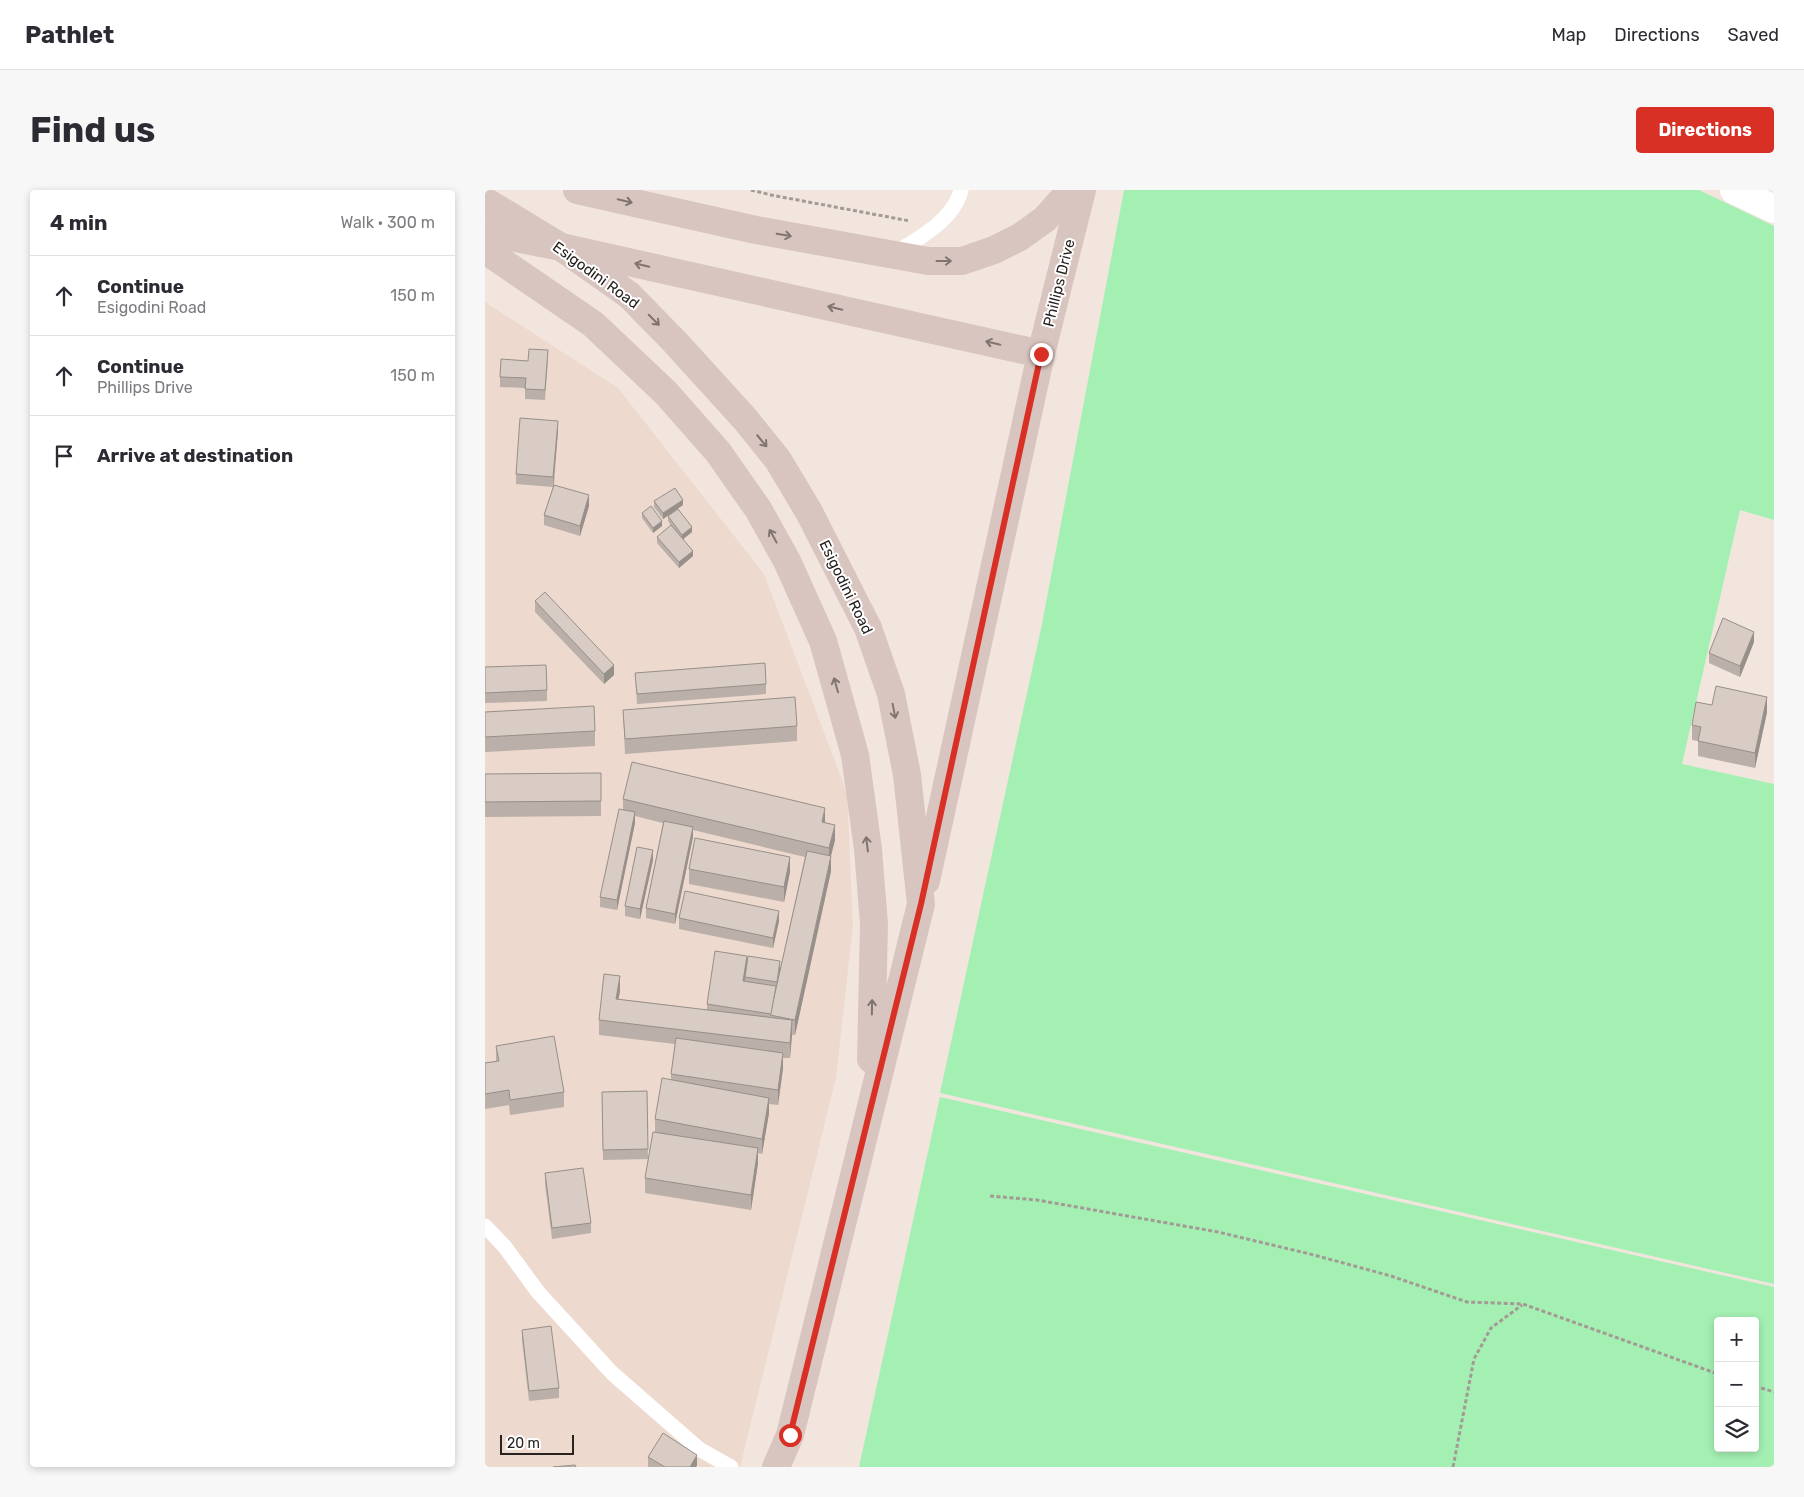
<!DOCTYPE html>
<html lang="en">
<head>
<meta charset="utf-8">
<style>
	:root { --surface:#fff; --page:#f7f7f7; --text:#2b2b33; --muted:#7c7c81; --line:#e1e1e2; --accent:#d93025 }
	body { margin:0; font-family:Rubik,sans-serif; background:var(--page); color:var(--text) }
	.controls { position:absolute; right:15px; bottom:15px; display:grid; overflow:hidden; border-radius:5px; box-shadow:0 2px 8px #0003 }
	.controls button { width:45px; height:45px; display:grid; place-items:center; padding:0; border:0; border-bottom:1px solid var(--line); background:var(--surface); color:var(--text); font:25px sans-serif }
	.scale { position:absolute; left:15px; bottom:12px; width:74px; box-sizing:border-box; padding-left:5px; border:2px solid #282320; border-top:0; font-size:14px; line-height:18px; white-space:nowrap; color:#282320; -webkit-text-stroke:4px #fff; paint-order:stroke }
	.stop { position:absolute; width:15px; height:15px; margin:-11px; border:4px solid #d93025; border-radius:50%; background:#fff }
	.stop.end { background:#d93025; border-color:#fff; box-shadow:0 1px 5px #0008 }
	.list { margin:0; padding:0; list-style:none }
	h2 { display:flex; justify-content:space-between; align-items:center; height:65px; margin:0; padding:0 20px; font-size:21px }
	h2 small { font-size:16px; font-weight:400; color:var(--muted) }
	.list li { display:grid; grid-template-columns:32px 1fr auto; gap:15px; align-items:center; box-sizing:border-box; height:80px; padding:0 20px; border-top:1px solid var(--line) }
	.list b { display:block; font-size:19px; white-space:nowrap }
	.list p { margin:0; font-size:16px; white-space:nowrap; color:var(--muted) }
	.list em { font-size:16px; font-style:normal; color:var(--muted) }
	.icon { flex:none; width:28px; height:28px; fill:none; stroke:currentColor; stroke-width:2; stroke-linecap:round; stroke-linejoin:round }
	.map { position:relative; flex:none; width:1289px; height:1277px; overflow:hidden; border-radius:5px }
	header { display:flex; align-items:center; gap:30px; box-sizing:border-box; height:70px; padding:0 25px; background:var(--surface); border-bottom:1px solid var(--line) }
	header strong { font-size:24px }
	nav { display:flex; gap:28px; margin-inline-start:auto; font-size:18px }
	.intro { display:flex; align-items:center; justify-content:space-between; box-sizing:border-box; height:120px; padding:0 30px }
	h1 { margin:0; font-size:35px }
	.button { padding:12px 22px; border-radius:5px; background:var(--accent); color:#fff; font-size:18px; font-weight:700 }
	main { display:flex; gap:30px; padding:0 30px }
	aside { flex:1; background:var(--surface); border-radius:5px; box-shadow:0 2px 8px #0003 }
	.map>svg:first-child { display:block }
	.built { fill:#edd9cd }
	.green { fill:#a4f0b3; fill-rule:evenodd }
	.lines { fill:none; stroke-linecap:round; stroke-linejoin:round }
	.path { stroke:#a49a95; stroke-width:3; stroke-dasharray:4 2.5; stroke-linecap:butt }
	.lane { stroke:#fff; stroke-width:15 }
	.street { stroke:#fff; stroke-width:28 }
	.secondary { stroke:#d9c5c0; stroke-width:28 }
	.wall { fill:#baafa9 }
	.shaded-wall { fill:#978f89 }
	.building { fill:#d8ccc4; stroke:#978f89 }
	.oneway { stroke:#807470 }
	.route { stroke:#d93025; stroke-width:6 }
	.labels { text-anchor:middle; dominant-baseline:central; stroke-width:4; stroke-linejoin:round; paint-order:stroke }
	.street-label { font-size:15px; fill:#282320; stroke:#fff }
</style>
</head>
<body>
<header>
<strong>Pathlet</strong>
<nav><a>Map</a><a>Directions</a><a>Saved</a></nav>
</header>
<div class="intro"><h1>Find us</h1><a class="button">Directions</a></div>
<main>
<aside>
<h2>4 min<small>Walk · 300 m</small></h2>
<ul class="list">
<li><svg class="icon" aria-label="ahead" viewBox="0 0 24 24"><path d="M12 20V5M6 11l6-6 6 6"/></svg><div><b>Continue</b><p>Esigodini Road</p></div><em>150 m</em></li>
<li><svg class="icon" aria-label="ahead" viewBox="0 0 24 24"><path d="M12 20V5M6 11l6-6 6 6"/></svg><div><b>Continue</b><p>Phillips Drive</p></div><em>150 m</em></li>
<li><svg class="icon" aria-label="arrive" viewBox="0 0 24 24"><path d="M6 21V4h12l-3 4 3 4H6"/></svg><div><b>Arrive at destination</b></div></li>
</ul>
</aside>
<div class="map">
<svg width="1289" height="1277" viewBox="0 0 1289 1277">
	<rect width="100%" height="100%" fill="#f2e5de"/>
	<path class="built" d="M0,112L133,198L279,384L362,603L368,735L351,888L255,1277H0Z"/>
	<g class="green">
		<path d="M639,0H1214L1289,36V330L1255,320L1197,574L1289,594V1094L455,903L557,434Z"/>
		<path d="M455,907L1289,1097V1277H374ZM1233,1131H1270V1258H1233Z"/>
	</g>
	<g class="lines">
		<g class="path">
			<path d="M266,0L286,5L425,31"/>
			<path d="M505,1006L552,1010L733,1042L829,1065L906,1086L982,1112L1038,1114L1233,1184"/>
			<path d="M1270,1196L1289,1202"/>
			<path d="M968,1277L989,1169L1006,1138L1037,1115"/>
		</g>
		<g class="lane">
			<path d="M408,64C432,50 469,30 476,0"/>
			<path d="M0,1036L20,1057L53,1102L127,1183L214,1259L246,1277"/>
		</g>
		<path class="street" d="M1249,0L1289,19"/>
		<g class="secondary">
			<path d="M92,0L271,40L443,71H477L509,60L535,47L560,29L586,0"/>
			<path d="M0,11L76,57L144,105L190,152L260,229L293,270L324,322L383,438L406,504L422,585L436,714L305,1245L291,1277"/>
			<path d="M0,42L76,57L556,164"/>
			<path d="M0,60L108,134L181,203L233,262L273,319L302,371L338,451L370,565L383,659L389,734L386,869"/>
			<path d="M441,691L556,164L597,0"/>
		</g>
	</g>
	<g class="wall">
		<path d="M63,170L60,210L40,209V198L15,197V187L43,171Z"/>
		<path d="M73,241L69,295L104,316L95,346L59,335V325L68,297L31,294V284Z"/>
		<path d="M169,311L198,315L178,329L169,317Z"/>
		<path d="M157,323L177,336L168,343L157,328Z"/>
		<path d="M183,326L207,342L198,349L208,366L194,378L172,353V347L187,337L183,331Z"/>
		<path d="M50,411L129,485L119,494L50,422Z"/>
		<path d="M1269,452L1255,487L1224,473V463Z"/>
		<path d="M0,477L62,500V511L0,513Z"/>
		<path d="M150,483L281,494V504L152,514Z"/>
		<path d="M1227,515L1282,522L1270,578L1213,566V551L1207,550V535Z"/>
		<path d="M138,520L312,536V551L140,564Z"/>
		<path d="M0,522L110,541V556L0,562Z"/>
		<path d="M116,583V626L0,627V584Z"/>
		<path d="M138,609L340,633L350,650L346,666V681L310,845H307L305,868H298V878L293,915L284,914V923L277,964L273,963V973L266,1020L160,1003V988L170,942V929L186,890V884L190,854L114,845V830L135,801L133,809L222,820V814L262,775L295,780L320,667L208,640V647L190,734L161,728V718L178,633L150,626V633L132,720L115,717V707L138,620Z"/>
		<path d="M168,670L155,729L140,726V716Z"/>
		<path d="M204,679L305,682L299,712L204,694Z"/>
		<path d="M194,728L294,731L288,758L194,739Z"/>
		<path d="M11,856L79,902V917L25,925L24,915L0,919V873L11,871Z"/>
		<path d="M162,901L163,969L118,970L117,902Z"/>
		<path d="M60,983L106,1033V1043L67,1049L60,994Z"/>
		<path d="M37,1140L74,1198V1208L44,1211L37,1150Z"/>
		<path d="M163,1267L212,1275L211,1277H163Z"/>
	</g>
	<g class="shaded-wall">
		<path d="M73,231V241L68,297V287Z"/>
		<path d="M104,305V316L95,346V336Z"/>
		<path d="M198,310V315L178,329V323Z"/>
		<path d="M177,331V336L168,343V338Z"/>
		<path d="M207,337V342L197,350V345Z"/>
		<path d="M208,361V366L194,378V372Z"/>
		<path d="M1269,442V452L1255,487V476Z"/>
		<path d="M129,475V485L119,494V484Z"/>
		<path d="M1282,507V522L1270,578V563Z"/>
		<path d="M340,618V633L337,632Z"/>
		<path d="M150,622V633L132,720V710Z"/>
		<path d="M350,635V650L344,673V658Z"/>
		<path d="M208,637V647L190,734V724Z"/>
		<path d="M168,660V670L155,729V719Z"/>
		<path d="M346,666V681L310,845V830Z"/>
		<path d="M305,667V682L299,712V697Z"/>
		<path d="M294,721V731L288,758V748Z"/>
		<path d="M262,766V776L258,801V791Z"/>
		<path d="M295,771V781L292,802V792Z"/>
		<path d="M135,786V801L131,824V809Z"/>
		<path d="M307,830V845L305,868V853Z"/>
		<path d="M298,863V878L293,915V900Z"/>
		<path d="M284,908V923L277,964V949Z"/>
		<path d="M273,958V973L266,1020V1005Z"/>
		<path d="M212,1265V1275L211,1277H205Z"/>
	</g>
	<g class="building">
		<path d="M44,159L63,160L60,200L40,199L41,188L15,187L16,169L43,171Z"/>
		<path d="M35,228L73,231L68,287L31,284Z"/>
		<path d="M69,295L104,305L95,336L59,325Z"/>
		<path d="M190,298L198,310L178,323L169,311Z"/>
		<path d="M166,316L177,331L168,338L157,323Z"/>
		<path d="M193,319L207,337L197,345L183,326Z"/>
		<path d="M186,335L208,361L194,372L172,347Z"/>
		<path d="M60,402L129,475L119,484L50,411Z"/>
		<path d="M1238,428L1269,442L1255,476L1224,463Z"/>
		<path d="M280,473L281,494L152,504L150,483Z"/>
		<path d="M61,475L62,500L0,503V477Z"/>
		<path d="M1231,496L1282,507L1270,563L1213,551L1216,537L1207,535L1211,512L1227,515Z"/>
		<path d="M310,507L312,536L140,549L138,520Z"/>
		<path d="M109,516L110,541L0,547V522Z"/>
		<path d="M147,572L340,618L337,632L350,635L344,658L138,609Z"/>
		<path d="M116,583V611L0,612V584Z"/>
		<path d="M134,619L150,622L132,710L115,707Z"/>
		<path d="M179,631L208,637L190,724L161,718Z"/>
		<path d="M210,648L305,667L299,697L204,679Z"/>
		<path d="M152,657L168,660L155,719L140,716Z"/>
		<path d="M322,661L346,666L310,830L285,825Z"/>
		<path d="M200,701L294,721L288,748L194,728Z"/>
		<path d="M230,761L262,766L258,791L291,796L286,824L222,814Z"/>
		<path d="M263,766L295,771L292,792L260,787Z"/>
		<path d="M119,784L135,786L131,809L307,830L305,853L114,830Z"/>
		<path d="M69,846L79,902L25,910L24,900L0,904V873L14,871L11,856Z"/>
		<path d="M191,848L298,863L293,900L186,884Z"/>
		<path d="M177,888L284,908L277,949L170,929Z"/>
		<path d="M162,901L163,959L118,960L117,902Z"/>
		<path d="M168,942L273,958L266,1005L160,988Z"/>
		<path d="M98,978L106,1033L67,1038L60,983Z"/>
		<path d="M66,1136L74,1198L44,1201L37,1140Z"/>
		<path d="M178,1243L212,1265L205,1277H180L163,1267Z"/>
		<path d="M90,1275L91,1277H68Z"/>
	</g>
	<defs><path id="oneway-shaft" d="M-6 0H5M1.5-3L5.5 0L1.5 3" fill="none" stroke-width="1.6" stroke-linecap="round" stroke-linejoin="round" transform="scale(1.25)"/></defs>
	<g class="oneway">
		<use href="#oneway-shaft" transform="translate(140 11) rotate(13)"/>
		<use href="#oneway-shaft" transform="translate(299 45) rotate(10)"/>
		<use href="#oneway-shaft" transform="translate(459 71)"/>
		<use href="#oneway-shaft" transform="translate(157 75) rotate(-167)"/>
		<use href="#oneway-shaft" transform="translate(350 118) rotate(-167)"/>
		<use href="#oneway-shaft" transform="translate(169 130) rotate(45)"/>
		<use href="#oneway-shaft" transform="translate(508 153) rotate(-167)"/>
		<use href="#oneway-shaft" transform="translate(277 251) rotate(50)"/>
		<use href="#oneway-shaft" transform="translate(288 346) rotate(-119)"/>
		<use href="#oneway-shaft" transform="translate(351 495) rotate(-106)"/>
		<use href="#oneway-shaft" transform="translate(409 521) rotate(79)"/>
		<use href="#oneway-shaft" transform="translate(382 654) rotate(-97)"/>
		<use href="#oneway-shaft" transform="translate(387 817) rotate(-89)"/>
	</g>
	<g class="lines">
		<path class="route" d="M305,1245L436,714L556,164"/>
	</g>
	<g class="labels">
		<g class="street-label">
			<text transform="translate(111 85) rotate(36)">Esigodini Road</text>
			<text transform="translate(574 93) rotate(-76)">Phillips Drive</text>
			<text transform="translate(361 397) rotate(64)">Esigodini Road</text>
		</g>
	</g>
</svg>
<div class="controls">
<button>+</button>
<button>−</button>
<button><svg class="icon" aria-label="layers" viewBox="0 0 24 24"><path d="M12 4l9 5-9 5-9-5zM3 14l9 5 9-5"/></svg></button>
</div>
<div class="scale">20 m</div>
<div class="stop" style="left:305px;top:1245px"></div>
<div class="stop end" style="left:556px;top:164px"></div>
</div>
</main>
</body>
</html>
